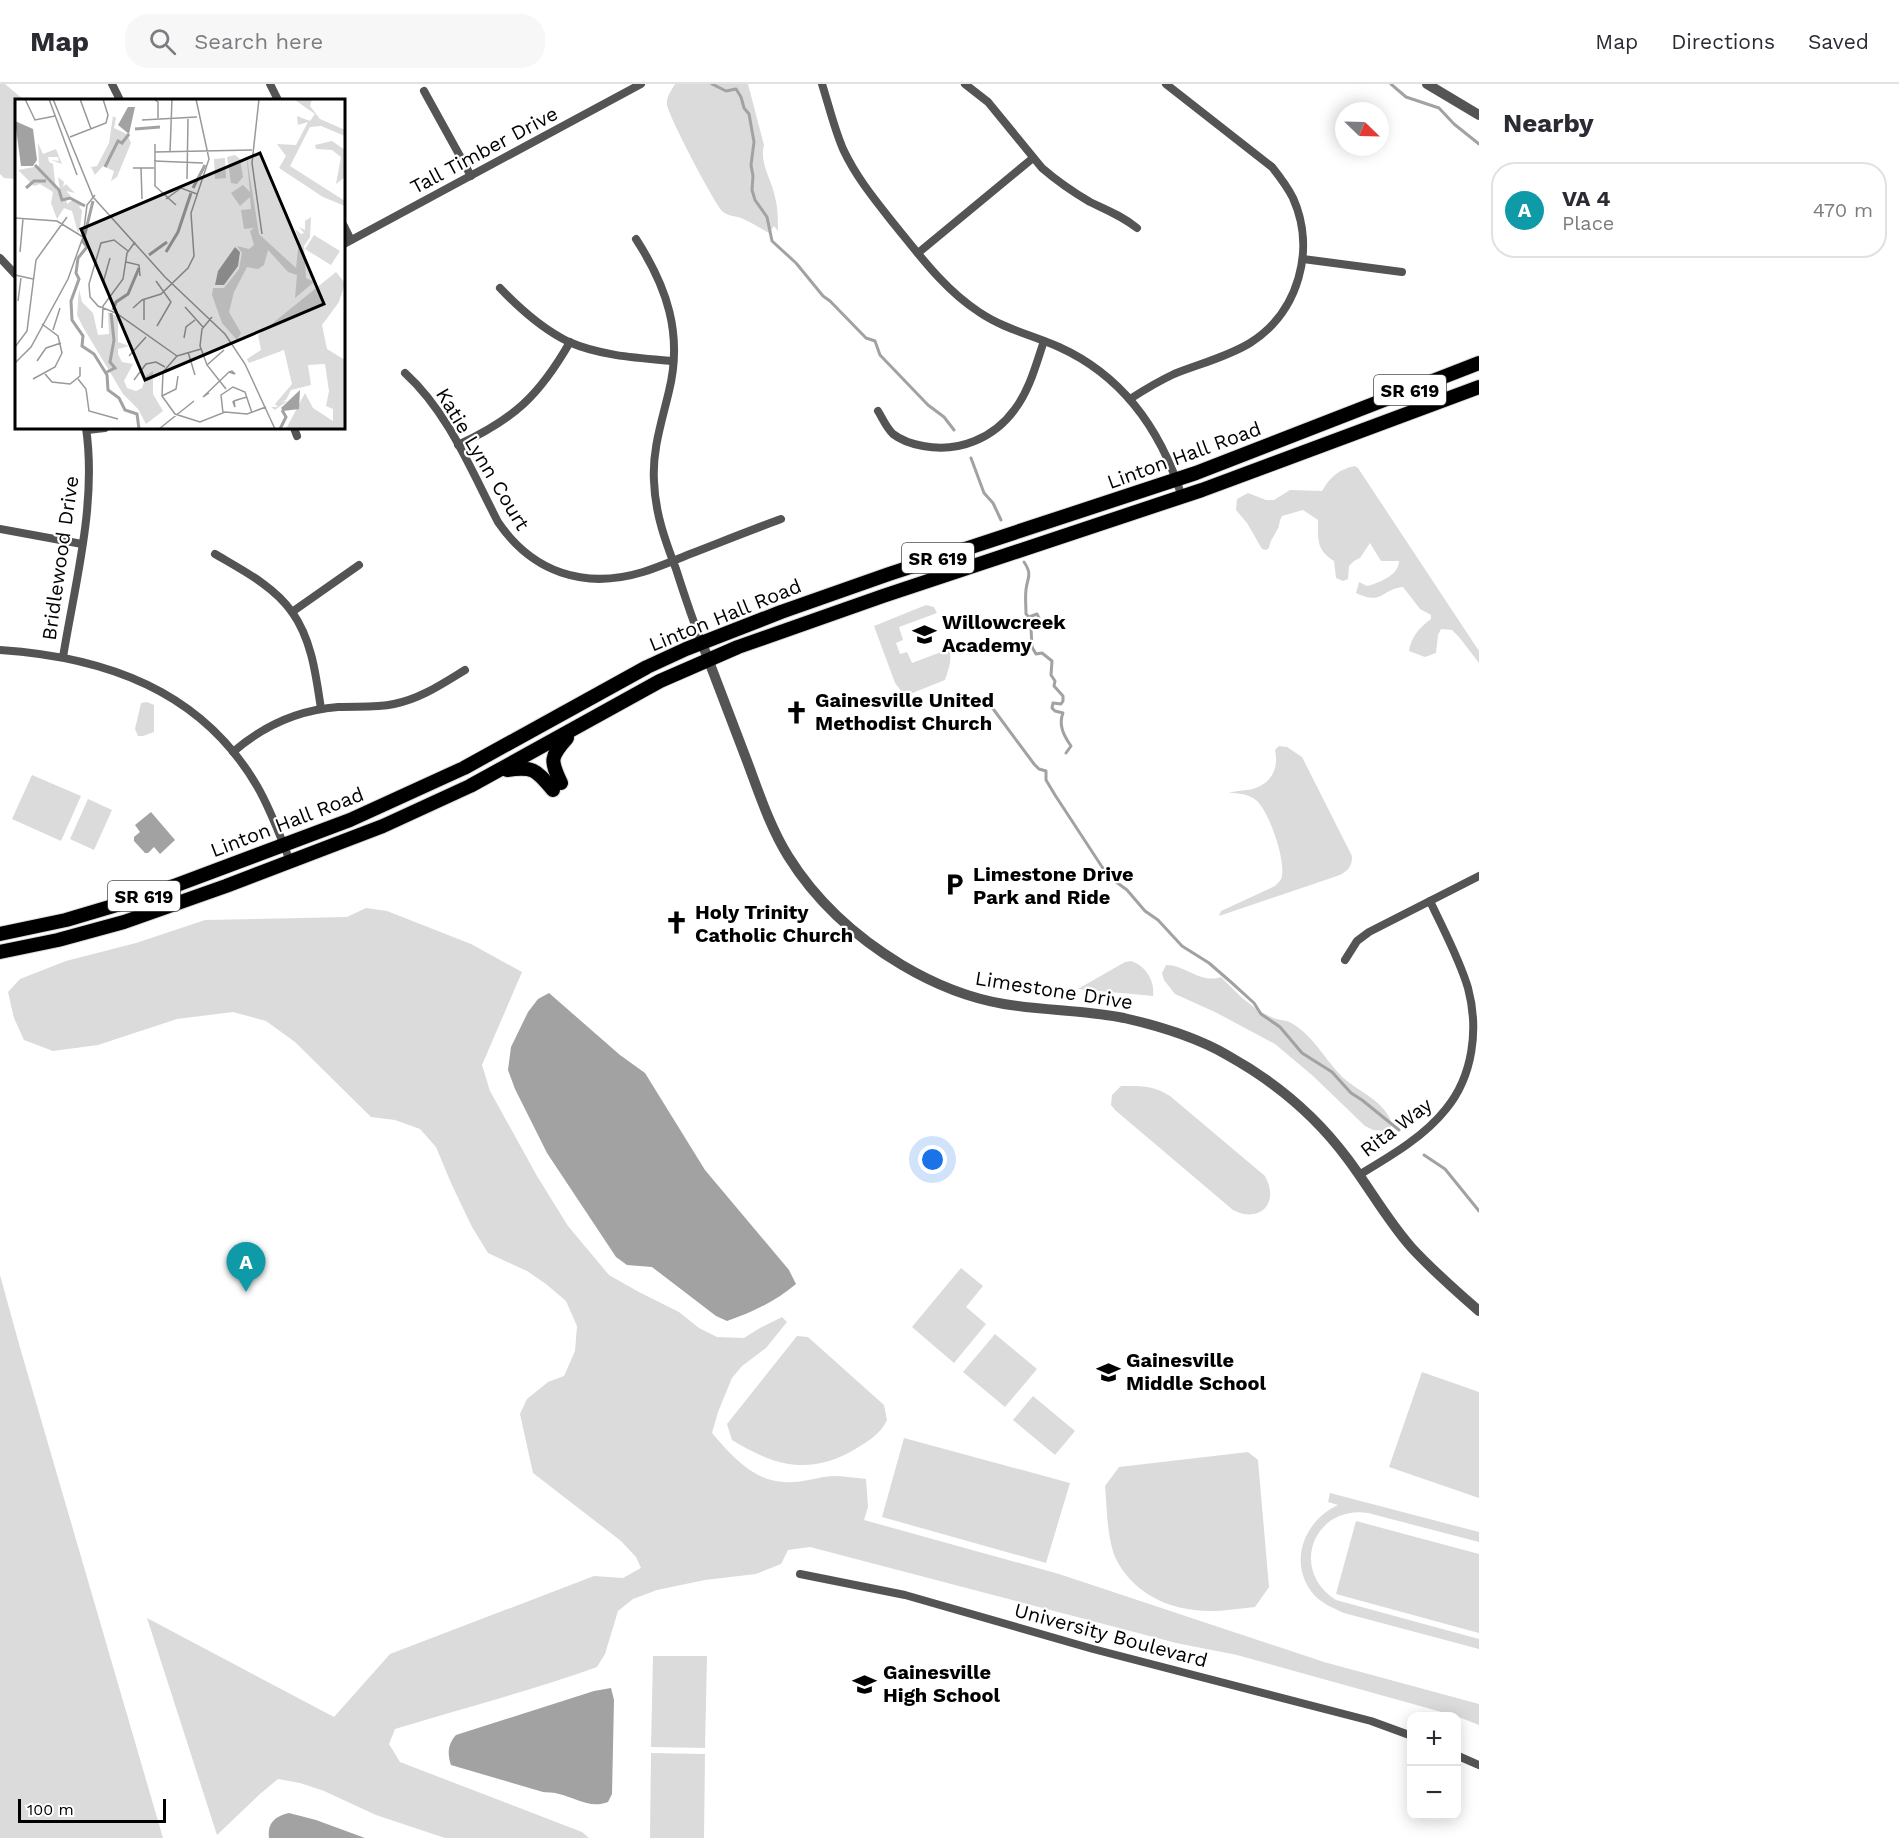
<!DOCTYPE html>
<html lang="en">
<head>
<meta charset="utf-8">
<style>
	:root { --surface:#fff; --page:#f7f7f7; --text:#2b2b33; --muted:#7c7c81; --line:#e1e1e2; --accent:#000 }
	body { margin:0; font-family:"Work Sans",sans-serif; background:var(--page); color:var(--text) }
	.controls { position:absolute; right:18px; bottom:18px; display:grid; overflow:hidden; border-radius:12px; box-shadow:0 3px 15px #0003 }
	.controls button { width:54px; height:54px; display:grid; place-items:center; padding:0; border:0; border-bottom:2px solid var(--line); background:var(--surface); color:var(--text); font:30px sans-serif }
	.compass { position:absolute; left:1335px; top:18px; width:54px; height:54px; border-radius:50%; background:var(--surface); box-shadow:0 3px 15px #0003; rotate:113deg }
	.scale { position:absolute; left:18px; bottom:15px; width:148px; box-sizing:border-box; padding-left:6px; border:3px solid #000; border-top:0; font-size:16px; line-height:21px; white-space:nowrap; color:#000; -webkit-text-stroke:4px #fff; paint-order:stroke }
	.you { position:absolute; left:933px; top:1076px; width:21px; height:21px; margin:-15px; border:4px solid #fff; border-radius:50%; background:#1a73e8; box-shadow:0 0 0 9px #1a73e833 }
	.badge { display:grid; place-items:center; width:39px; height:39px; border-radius:50%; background:var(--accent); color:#fff; font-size:20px; font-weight:700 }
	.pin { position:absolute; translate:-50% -50px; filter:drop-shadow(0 2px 3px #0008) }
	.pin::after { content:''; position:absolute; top:32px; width:21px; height:18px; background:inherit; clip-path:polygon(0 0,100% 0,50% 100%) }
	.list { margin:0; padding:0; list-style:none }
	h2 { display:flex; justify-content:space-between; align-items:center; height:78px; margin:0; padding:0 24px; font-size:26px }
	h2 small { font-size:20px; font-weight:400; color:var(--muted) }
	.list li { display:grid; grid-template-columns:39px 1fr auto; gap:18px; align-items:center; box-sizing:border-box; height:96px; margin:0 12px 12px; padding:0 12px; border:2px solid var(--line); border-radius:24px }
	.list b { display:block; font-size:22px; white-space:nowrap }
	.list p { margin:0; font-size:20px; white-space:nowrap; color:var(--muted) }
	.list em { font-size:20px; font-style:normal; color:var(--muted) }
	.icon { flex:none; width:33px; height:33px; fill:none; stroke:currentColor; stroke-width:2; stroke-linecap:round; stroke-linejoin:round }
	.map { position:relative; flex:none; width:1479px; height:1754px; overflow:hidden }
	header { display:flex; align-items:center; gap:36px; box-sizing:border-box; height:84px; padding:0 30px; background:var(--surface); border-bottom:2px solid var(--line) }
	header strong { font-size:28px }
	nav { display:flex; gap:33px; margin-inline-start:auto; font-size:21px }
	.search { width:420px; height:54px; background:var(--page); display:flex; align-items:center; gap:15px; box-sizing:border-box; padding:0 21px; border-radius:24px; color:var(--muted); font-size:22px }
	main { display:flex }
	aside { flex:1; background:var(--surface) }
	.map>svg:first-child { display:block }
	.green { fill:#dbdbdb }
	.water { fill:#a2a2a2 }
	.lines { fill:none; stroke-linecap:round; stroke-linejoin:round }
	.stream { stroke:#a2a2a2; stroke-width:3 }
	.primary-casing { stroke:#dbdbdb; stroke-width:16 }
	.minor { stroke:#545454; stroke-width:8 }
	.tertiary { stroke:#545454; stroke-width:10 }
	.primary { stroke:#000; stroke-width:14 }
	.labels { text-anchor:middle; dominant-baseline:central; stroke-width:4.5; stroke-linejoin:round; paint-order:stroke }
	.shield { fill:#fff; stroke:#4c4c4c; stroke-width:1.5 }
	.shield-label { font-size:18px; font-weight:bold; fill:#000 }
	.street-label { font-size:20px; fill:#000; stroke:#fff }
	.poi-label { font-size:20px; font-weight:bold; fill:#000; stroke:#fff; text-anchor:start }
	.inset-river { fill:none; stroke:#a2a2a2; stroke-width:3 }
	.inset-road { fill:none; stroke:#999; stroke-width:1.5 }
	.view { fill:#000; fill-opacity:0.15; stroke:#000; stroke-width:3 }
	.inset-edge { fill:none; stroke:#000; stroke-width:3 }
</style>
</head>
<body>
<header>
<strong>Map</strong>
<div class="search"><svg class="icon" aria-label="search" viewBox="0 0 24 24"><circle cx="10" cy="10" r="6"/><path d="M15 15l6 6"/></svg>Search here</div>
<nav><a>Map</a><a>Directions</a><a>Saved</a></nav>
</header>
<main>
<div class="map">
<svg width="1479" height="1754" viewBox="0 0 1479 1754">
	<rect width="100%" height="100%" fill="#fff"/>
	<g class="green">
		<path d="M0,0H5L24,16H16V95L4,94L0,90Z"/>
		<path d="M675,0H748L764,61C759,79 772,96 775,113C778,124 778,136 778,147L774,142L769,149C760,144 751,138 741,134C735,132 728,132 723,128C715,121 669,33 667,21C666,13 671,7 675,0Z"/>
		<path d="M1355,382L1358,384L1479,567V579L1459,553L1452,546L1441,545L1438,551L1436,569L1425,573L1409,567C1411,553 1420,543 1431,535V531L1420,525L1403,503C1381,505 1383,522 1356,509L1359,498L1367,502C1379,499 1399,491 1399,477H1381L1370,459L1360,474L1354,477L1349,482L1348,495L1343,497L1336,494L1334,477C1316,466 1318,455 1318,436L1303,426L1282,432C1279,437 1280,441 1277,446C1274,453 1270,456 1269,464L1266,466L1262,465L1247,439L1236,426L1237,415L1248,409L1266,416H1274L1290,406L1322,407C1330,393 1339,385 1355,382Z"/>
		<path d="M926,521L934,523L937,529L899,543L903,556L896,559L900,570L907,568L912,579L949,565C953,574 948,587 945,596L905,612L895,599L874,542Z"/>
		<path d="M147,618L154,621V648L143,652H138L135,645L141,619Z"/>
		<path d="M1279,662L1287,663L1302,673L1352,772C1352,782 1349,786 1340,791L1219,832L1221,827L1275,802C1279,798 1282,796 1282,791C1285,774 1269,727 1256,716C1248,710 1239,709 1229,709C1237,706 1245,707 1253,705C1272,699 1279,684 1275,666Z"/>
		<path d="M32,691L81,712L61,757L12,735Z"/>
		<path d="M88,715L112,726L94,766L70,755Z"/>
		<path d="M366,824L387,827L471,860L522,888L482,981L490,1007L537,1092L568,1142L609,1191L639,1208L679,1228L699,1244L717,1253L744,1254L760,1244L782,1233L787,1238L766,1264L742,1282L732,1294L718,1328L712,1349C731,1371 752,1396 783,1398C800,1400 816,1393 833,1392C844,1392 855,1394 866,1395L868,1423L864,1436L1059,1490L1324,1578L1479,1620V1641L1456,1632L1237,1571L1176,1559L810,1463L788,1466L781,1480L756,1490L705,1496L657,1506L633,1515L618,1527L605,1570L597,1583C531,1607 462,1624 395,1645L389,1660L400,1678L582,1748L589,1754H445L376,1731L324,1707L300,1699L278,1695L260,1710L217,1751L147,1534L334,1633L390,1570L594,1492L623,1494L641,1484L636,1473L621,1457L533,1389L520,1330L527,1315L548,1298L564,1292L575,1267L577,1242L566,1217L546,1200L527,1187L488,1169L472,1143L451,1099L436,1063L420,1045L395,1036L371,1033L295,958L266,937L233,928L177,935L98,961L53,967L24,956L14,934L8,908L20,895L66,877L136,859L205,836L347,833Z"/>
		<path d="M1131,877C1146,882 1155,897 1153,912L1078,905L1125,878Z"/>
		<path d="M1166,881C1186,881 1200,900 1221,893C1236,908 1252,925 1271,933C1279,937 1286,935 1293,940C1316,954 1327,980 1347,997C1361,1008 1381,1017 1389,1033C1392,1038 1391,1042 1390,1047L1373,1046L1365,1042L1313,992L1275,960L1217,929L1175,910L1164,896L1162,889Z"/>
		<path d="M1121,1002C1140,1002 1153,1001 1170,1012L1265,1092C1280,1119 1260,1140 1233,1126L1115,1026L1111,1021L1112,1011Z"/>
		<path d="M961,1184L983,1202L966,1223L986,1240L954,1279L912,1243Z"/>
		<path d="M0,1191L19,1260L163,1754H0Z"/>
		<path d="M995,1250L1037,1285L1005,1323L963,1288Z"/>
		<path d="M797,1252L808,1253L884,1321L887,1336C881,1349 869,1357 857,1364C811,1392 776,1383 732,1356L727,1340Z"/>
		<path d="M1422,1288L1479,1308V1414L1389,1383Z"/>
		<path d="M1033,1312L1075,1347L1055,1371L1013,1336Z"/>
		<path d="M904,1354L1070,1399L1046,1479L882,1433Z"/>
		<path d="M1248,1368L1258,1376L1269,1503L1255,1523C1235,1525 1214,1529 1194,1526C1161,1522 1132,1506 1116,1475C1107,1456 1107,1423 1105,1402L1119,1383Z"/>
		<path d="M1330,1409L1479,1448V1458L1368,1429C1313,1421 1289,1487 1336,1516L1479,1555V1565L1344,1529C1333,1524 1323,1520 1315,1512C1287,1481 1303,1437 1338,1421L1328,1418Z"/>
		<path d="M1356,1437L1479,1470V1549L1336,1510Z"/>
		<path d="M653,1572H707L705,1664L651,1663Z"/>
		<path d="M651,1669L705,1670L704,1754H650Z"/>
	</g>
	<g class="water">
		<path d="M151,728L175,756L160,770L154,763L148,769H145L134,757V753L140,748L135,741Z"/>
		<path d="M549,909L620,971L645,989L705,1086L789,1186L796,1200C776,1217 751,1229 727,1237L716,1232L652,1183L627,1181L616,1173L547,1069L515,1005L508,986L511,963L528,928L538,915Z"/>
		<path d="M611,1604L614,1616L612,1710L608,1718C590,1725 576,1714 559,1710C554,1708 548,1709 543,1708L451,1681C447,1669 448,1660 456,1651L594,1607Z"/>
		<path d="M289,1729L316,1736L365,1754H269C267,1738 276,1732 289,1729Z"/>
	</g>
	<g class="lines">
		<g class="stream">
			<path d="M712,0L726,7L736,5L741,13L744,24L749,30L754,58L751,81L753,92L752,106L755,116L767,133L772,157L796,179L823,212L830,217L866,254L875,257L880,271L928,321L944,333L954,346"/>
			<path d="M1391,0L1406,13L1439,24L1454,40L1479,60"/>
			<path d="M971,374L984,409L993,419L1001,436"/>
			<path d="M1024,478C1033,491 1027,494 1026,506C1025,513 1026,522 1026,530L1029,533L1037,530L1039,534L1037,540L1031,544L1032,563L1036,570L1042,569L1052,577L1051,591L1055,597L1054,602L1063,612V617L1061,620L1053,619L1052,624L1055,627L1063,629C1058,641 1064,652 1071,662L1066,669"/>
			<path d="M991,622L1034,680L1039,685L1046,687V696L1055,711L1108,792L1127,806L1145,827L1158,836L1182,862L1209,879L1232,899L1254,919L1261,930L1280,943L1302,969L1332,988L1351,1009L1362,1016L1399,1046"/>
			<path d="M1424,1071L1445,1085L1479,1127"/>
		</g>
		<defs>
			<g id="primary">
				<path d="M507,686C534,682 536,686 553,706"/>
				<path d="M561,699C550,676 550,673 567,654"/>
				<path d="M0,850L66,836L130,817L174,802L350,736L464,684L647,583L686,565L781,528L889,490L1196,389L1479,279"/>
				<path d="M0,868L58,856L124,838L226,802L383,742L470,702L660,597L738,563L883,512L1202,406L1479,303"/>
			</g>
		</defs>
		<use href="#primary" class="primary-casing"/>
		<g class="minor">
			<path d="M112,0L120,16"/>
			<path d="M270,0L278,16"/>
			<path d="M822,0C829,22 834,44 843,65C856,93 875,116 894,140C920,172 945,206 979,228C1004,245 1032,251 1059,263C1123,292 1161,346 1182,413"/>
			<path d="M965,0L988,18L1042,84C1057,97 1073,108 1090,118C1107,126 1122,132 1137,144"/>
			<path d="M424,7L471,92"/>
			<path d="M344,142L351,156"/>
			<path d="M636,155C667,203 683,250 669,307C662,337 652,366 654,397C655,429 665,456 676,485C684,510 692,535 702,559"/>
			<path d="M344,160L641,0"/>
			<path d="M918,169L1033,74"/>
			<path d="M0,174L16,191"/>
			<path d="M1303,175L1402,188"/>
			<path d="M500,204C520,225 542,245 569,258C601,272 639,274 673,277"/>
			<path d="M405,289C448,328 471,386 498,438C532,488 584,506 643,488C659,483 675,476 690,470C721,458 751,446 781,435"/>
			<path d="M1130,315C1144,306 1159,297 1174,290C1199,280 1227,273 1250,259C1299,228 1316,165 1293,114C1287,102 1280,93 1272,83L1166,0"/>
			<path d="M878,327C883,335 886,343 893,350C902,357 912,360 923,362C959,369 994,354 1015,325C1030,305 1036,280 1044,257"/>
			<path d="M294,344L297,352"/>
			<path d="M87,346L105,344"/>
			<path d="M458,361C514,335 539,312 570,258"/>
			<path d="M0,445L82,460"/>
			<path d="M215,470C242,486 274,502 292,528C312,556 316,592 321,625"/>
			<path d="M292,528L359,481"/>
			<path d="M0,566C105,573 201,606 257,702C271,726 280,752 290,777"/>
			<path d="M63,573C75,499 97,419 86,344"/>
			<path d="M233,668C263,642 298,626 338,623C357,622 375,624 394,620C420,615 442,600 465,586"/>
			<path d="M1345,876L1357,857L1369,848L1479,792"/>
			<path d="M1359,1091C1389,1073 1424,1053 1446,1025C1473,992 1479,945 1468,904C1459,874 1443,845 1430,817"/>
			<path d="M800,1490L905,1511L1093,1565L1371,1637L1412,1652"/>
			<path d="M1456,1671L1479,1681"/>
		</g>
		<g class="tertiary">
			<path d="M1427,0L1479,31"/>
			<path d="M702,559C717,598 732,637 747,677C759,709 770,743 788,772C816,817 857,854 902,881C934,900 968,914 1004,920C1044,927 1085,926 1124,934C1159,942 1196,953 1227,971C1274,997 1315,1031 1347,1074C1369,1103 1387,1136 1411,1163C1432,1186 1456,1207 1479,1227"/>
		</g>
		<use href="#primary" class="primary"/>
	</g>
	<defs>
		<symbol id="school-bare" viewBox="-9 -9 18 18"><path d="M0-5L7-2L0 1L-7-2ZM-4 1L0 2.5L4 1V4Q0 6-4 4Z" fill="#000" stroke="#fff" stroke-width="2.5" paint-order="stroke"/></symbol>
		<symbol id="church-bare" viewBox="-9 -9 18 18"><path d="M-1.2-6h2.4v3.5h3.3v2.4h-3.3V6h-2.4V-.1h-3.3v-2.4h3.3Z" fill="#000" stroke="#fff" stroke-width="2.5" paint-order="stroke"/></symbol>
		<symbol id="parking-bare" viewBox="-9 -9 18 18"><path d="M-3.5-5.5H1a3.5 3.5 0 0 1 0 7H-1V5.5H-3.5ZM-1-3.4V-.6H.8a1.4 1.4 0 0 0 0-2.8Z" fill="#000" stroke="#fff" stroke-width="2.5" paint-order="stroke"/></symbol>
	</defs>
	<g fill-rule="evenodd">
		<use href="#school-bare" x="908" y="534" width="33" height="33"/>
		<use href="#church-bare" x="780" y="612" width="33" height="33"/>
		<use href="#parking-bare" x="938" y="784" width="33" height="33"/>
		<use href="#church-bare" x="660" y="822" width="33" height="33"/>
		<use href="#school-bare" x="1092" y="1272" width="33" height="33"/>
		<use href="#school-bare" x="848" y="1584" width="33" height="33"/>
	</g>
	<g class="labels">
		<g class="shield">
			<rect x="1374" y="291" width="72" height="30" rx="4.5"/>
			<rect x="902" y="459" width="72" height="30" rx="4.5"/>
			<rect x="108" y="797" width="72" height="30" rx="4.5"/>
		</g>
		<g class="shield-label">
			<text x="1410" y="306">SR 619</text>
			<text x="938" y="474">SR 619</text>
			<text x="144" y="812">SR 619</text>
		</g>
		<g class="street-label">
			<text transform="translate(484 66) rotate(-28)">Tall Timber Drive</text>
			<text transform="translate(1184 371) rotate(-20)">Linton Hall Road</text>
			<text transform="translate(483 375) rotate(59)">Katie Lynn Court</text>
			<text transform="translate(60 474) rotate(-82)">Bridlewood Drive</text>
			<text transform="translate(725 531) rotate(-22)">Linton Hall Road</text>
			<text transform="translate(287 738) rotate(-21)">Linton Hall Road</text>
			<text transform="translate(1054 906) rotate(9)">Limestone Drive</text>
			<text transform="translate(1396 1043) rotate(-37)">Rita Way</text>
			<text transform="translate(1111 1551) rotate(15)">University Boulevard</text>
		</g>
		<g class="poi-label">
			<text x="942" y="538">Willowcreek<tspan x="942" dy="23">Academy</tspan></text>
			<text x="815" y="616">Gainesville United<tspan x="815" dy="23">Methodist Church</tspan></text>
			<text x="973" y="790">Limestone Drive<tspan x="973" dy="23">Park and Ride</tspan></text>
			<text x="695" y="828">Holy Trinity<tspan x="695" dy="23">Catholic Church</tspan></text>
			<text x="1126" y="1276">Gainesville<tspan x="1126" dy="23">Middle School</tspan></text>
			<text x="883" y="1588">Gainesville<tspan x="883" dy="23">High School</tspan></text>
		</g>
	</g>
	<g transform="translate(15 15)">
		<rect width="330" height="330" fill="#fff"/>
		<path d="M297,0L295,7L305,20L330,31V37L306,27L295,28L275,67L330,102V107L308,98L264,69L271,57L262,45L281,46L293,23L283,26L282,17L295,22L300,15L280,1ZM98,17L101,19L99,29L112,35L116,44L102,78L96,82L99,72L88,67L80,76L76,68L82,67L94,44ZM317,42L330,51V78L321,85L326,58L317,51L301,50L300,46ZM23,44L28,55L41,50L47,65L36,61L44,62L43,58H33L34,63L38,65L41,91H45L43,78L49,83L48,88L51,85L60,94L51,92L56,97L51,99L52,105L59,100L67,106L64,108L67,111L65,130L63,134L57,112L49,109L42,120L36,104L38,93L25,85L19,87L3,71L24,67ZM231,53L244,135L281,169L284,141L280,130L286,135L289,134L284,128L290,131V122L296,118L295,138L289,147L291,179L299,183L280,199L282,176L273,173L253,151L249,166L243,170L232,168L219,193L214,213L226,234L222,241L207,224L197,196L198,189H209L224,170L227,154L222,147L234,150L239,146L235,132L239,129L229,130L226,111L236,110L235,98L225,107L216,94L228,86L235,93ZM220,56L225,60L228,78L222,85L216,84L212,58ZM210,59L211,79L200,80L199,60ZM299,136L325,152L316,166L290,150ZM321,173L330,184L324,203L307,226L312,250L330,261V330H271L290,294L298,309L318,322V310L311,307L314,292L310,265L293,266L296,286L276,291L271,301L265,303L272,302L260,311L256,308H263L260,305L277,285L269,251L234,264L232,260L246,251L243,236ZM64,190L67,203L78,214L83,236L94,235L93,213L103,218V243L114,247L103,250V255L107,263L118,265L109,282L112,289L121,292L127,289L131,277L138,272V295L148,312L131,325L123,310L108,295L68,228L62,216Z" fill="#dbdbdb"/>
		<path d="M113,8H120L114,35L103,26ZM0,22L18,30L22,61L18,67H6ZM220,148L225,153L223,167L209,186H200L203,172ZM285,291L284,310L268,312L266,309Z" fill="#a2a2a2"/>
		<path class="inset-river" d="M120,30L145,28M20,66L44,91L47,101L55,99L70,107M90,68L103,42L107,44L114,35M11,89L19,82H31M178,89L190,66M78,102L68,143L72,148L63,159L61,174L64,180L56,202L57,221L68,237L67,247L79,255L92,276L93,291L104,299L110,311L122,315L124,330M151,153L163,133L176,94M134,156L152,143M98,211L101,203L113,195L124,169M92,273L100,269L95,263L99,241L96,214M265,330L271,318L267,311"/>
		<path class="inset-road" d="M10,0L20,21L40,17M34,0L62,76M38,0L78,98L150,178L210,235L230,265L260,330M65,0L76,30M139,0L143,3V19M244,0L237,64L247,135M127,21L182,18M55,38L91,24L93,16L88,0M140,45V87L161,106M140,53L237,51M155,53L157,0M139,62L188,64M118,69H139M126,69L127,100M172,80L173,20M151,100L166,89L182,95M0,119L42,122L68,138M113,152L99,141L86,144L74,185L75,198L83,207L101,214L162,257M5,153L8,120M111,163L124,166L125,177M0,176L18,180M141,182L156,203L142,227M88,184L95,159M129,200V221M3,202L6,179M170,208L188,228M118,209L127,201L146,195L173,169L179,157L176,114L194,60L181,0M197,218L187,230L185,247L192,266L211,290M87,229L88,207L108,180L112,154L120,143M38,231L45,209M169,239L171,228L180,221M0,248L12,232L21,161L52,118M186,250L162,257L148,273L147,297L160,315L185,323L210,313L232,315L251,308M173,253L180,276M114,257L131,238M22,262L31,249L46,244M0,264L16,248L53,180L68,138L72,106L80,96M192,266L209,251M30,275L37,283L55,285L65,277V268M18,280L40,268L47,254L43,237L27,225M63,280L71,290L74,312L103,320M119,281L131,265L141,263L150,268M194,294L188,298L214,273L220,275L217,272L214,273M147,297L161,290L163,277M219,302L220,308L218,303L219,302L225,300L232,298M208,314L206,296L218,288L230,293L237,314M73,330H92M144,330L179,302"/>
		<path class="view" d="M245,54L309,205L130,281L66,130Z"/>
		<rect width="330" height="330" class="inset-edge"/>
	</g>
</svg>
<div class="controls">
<button>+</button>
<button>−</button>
</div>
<svg class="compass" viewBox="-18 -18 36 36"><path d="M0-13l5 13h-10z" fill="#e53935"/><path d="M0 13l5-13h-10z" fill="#7c7c81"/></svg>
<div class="scale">100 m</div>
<div class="you"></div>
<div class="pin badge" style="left:246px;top:1208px;background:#0f9aa8">A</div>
</div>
<aside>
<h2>Nearby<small></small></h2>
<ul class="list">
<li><span class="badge" style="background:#0f9aa8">A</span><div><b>VA 4</b><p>Place</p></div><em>470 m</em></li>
</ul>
</aside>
</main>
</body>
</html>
